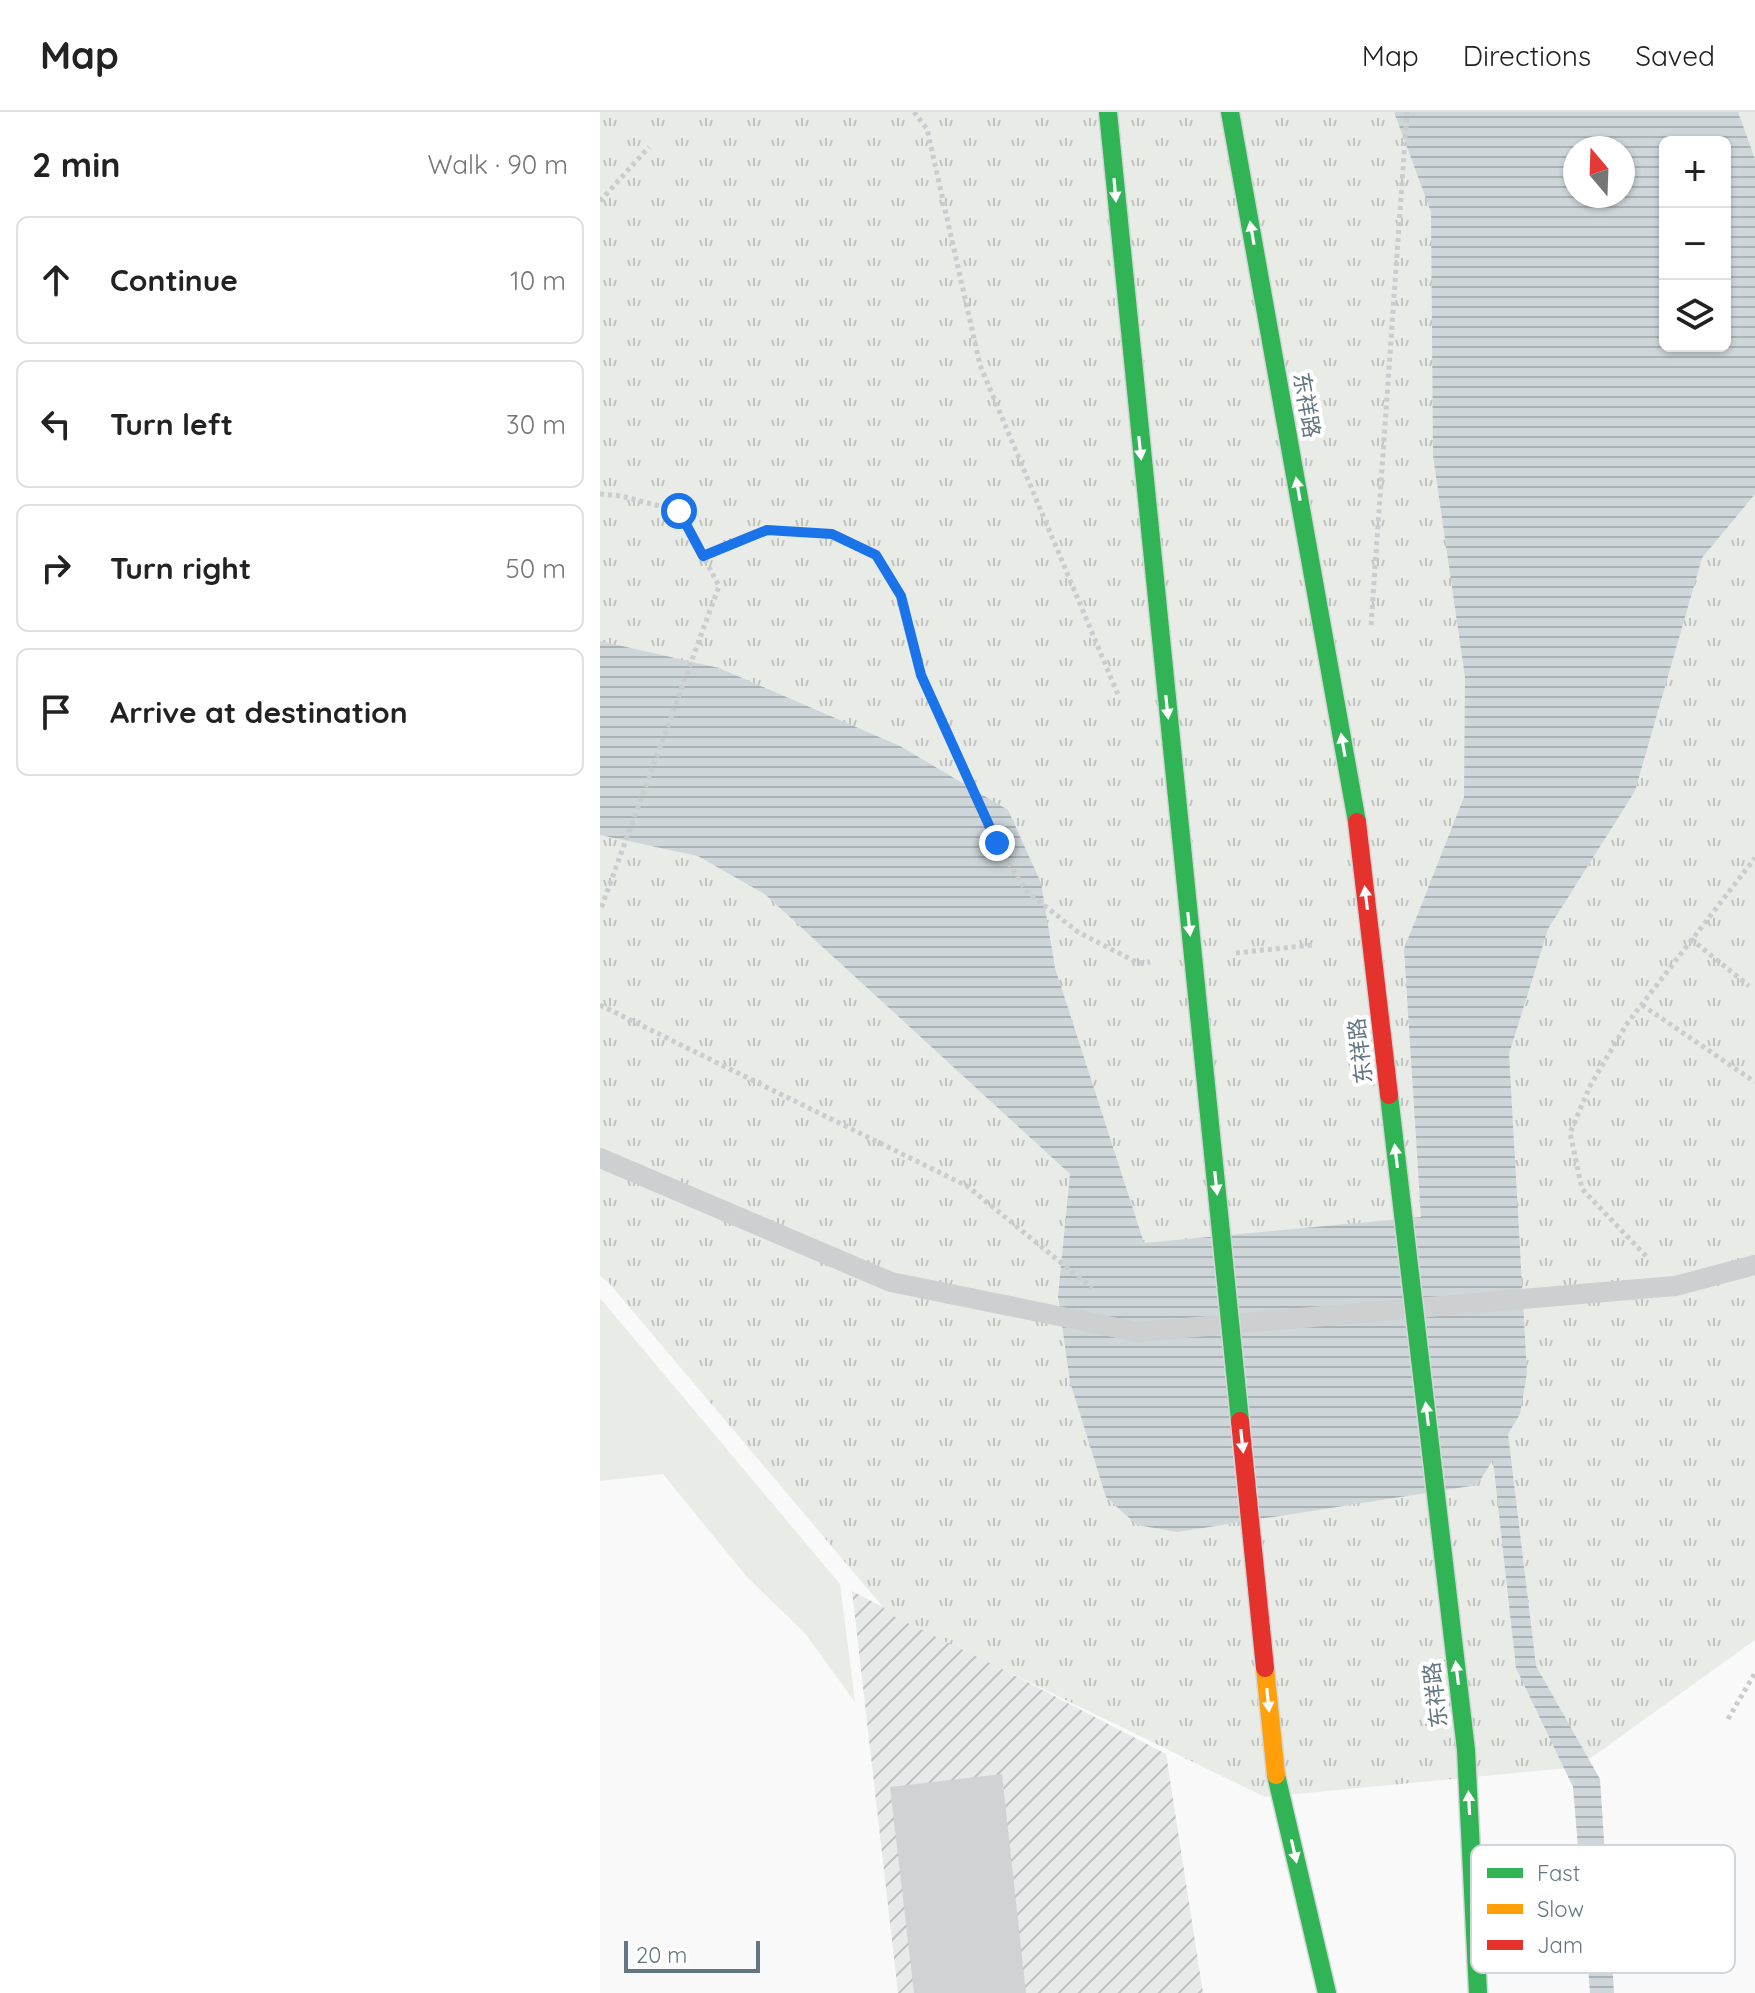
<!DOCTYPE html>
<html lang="en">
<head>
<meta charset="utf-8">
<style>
	:root { --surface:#fff; --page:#f6f6f6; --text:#222; --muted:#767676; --line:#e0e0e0 }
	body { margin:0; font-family:Quicksand,"Noto Sans SC",sans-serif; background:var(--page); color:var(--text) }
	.controls { position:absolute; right:24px; top:24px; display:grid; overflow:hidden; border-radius:12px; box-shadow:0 2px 6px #0004 }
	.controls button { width:72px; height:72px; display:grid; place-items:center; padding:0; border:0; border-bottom:2px solid var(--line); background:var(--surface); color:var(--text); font:40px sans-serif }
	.compass { position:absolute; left:963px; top:24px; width:72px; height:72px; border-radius:50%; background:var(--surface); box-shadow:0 2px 6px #0004; rotate:341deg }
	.scale { position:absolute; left:24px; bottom:20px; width:136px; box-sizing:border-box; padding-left:8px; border:4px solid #657683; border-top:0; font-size:22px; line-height:28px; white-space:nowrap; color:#657683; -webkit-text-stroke:6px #fff; paint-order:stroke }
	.stop { position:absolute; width:24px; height:24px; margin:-18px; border:6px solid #1a73e8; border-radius:50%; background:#fff }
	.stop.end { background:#1a73e8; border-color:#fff; box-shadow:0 2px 8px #0008 }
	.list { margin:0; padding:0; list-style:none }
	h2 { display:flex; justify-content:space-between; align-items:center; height:104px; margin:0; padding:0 32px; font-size:34px }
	h2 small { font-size:26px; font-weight:400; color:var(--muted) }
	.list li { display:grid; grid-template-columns:52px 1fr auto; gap:24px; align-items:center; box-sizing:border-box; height:128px; margin:0 16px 16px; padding:0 16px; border:2px solid var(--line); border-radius:12px }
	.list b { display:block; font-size:30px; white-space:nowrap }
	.list em { font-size:26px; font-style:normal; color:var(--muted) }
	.icon { flex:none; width:44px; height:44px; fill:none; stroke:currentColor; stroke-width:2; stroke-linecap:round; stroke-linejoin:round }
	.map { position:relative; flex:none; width:1155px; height:1881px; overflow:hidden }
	header { display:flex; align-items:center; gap:48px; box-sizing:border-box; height:112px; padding:0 40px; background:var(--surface); border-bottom:2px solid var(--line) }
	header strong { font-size:38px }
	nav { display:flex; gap:44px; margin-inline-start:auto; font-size:28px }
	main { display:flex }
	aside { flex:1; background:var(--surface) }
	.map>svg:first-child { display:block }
	.industrial { fill:url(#industrial-furrows) }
	.green { fill:#e8ebe6 }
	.park { fill:url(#park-tufts); fill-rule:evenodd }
	.water { fill:url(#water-rules); fill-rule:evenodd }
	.building { fill:#d0d2d3 }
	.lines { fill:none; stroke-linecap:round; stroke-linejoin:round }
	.fast-casing { stroke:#d5d6d7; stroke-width:21 }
	.path { stroke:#cbcccd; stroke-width:5; stroke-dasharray:4 4; stroke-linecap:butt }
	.lane { stroke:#cecfd0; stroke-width:20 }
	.fast { stroke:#30b455; stroke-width:18 }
	.fast-bridge-casing { stroke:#d5d6d7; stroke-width:21; stroke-linecap:butt }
	.slow-bridge-casing { stroke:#d5d6d7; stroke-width:21; stroke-linecap:butt }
	.jam-bridge-casing { stroke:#d5d6d7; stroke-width:21; stroke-linecap:butt }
	.fast-bridge { stroke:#30b455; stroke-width:18 }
	.slow-bridge { stroke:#ff9f0a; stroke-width:18 }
	.jam-bridge { stroke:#e5322d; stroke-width:18 }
	.oneway { fill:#fff }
	.route { stroke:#1a73e8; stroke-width:10 }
	.labels { text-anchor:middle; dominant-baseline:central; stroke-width:8; stroke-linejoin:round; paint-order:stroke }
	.street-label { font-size:22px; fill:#657683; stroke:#fff }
	.key { fill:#fff; stroke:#d1d6da; stroke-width:2 }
	.key-label { font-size:22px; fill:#657683 }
</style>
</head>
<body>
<header>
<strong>Map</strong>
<nav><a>Map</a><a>Directions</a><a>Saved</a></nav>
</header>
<main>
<aside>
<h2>2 min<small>Walk · 90 m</small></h2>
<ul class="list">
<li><svg class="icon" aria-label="ahead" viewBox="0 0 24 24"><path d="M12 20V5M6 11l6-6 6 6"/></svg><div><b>Continue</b></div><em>10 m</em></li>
<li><svg class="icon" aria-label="left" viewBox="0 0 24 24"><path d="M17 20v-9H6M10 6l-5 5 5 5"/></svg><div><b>Turn left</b></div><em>30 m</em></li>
<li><svg class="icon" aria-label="right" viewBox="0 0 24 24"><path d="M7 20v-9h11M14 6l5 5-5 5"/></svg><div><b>Turn right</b></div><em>50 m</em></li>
<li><svg class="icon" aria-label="arrive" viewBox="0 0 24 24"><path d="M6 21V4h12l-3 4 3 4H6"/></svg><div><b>Arrive at destination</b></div></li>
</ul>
</aside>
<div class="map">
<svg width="1155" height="1881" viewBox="0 0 1155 1881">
	<defs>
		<pattern id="industrial-furrows" width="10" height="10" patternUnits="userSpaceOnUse" patternTransform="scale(2)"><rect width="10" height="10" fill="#e8e9e9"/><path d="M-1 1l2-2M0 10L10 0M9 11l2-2" fill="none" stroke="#c0c1c2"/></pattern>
		<pattern id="park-tufts" width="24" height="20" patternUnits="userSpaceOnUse" patternTransform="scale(2)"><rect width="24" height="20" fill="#e8ebe6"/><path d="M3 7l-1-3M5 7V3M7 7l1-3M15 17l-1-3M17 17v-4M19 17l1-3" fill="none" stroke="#c0c3c0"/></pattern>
		<pattern id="water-rules" width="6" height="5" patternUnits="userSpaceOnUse" patternTransform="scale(2)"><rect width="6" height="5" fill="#ced6d9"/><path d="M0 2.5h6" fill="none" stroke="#abb2b5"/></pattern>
	</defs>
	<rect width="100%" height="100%" fill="#f9f9f9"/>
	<path class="industrial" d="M252,1479L566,1642L603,1881H298Z"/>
	<path class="green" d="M0,1186L240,1472L255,1590L204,1520L147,1465L63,1362L0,1369Z"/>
	<path class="park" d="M0,0H1155V1528L978,1655L665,1685L289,1502L9,1171L0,1164ZM1065,30H1125V234H1065ZM975,36H1023V84H975Z"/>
	<path class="water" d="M794,0H1138L1155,47V382L1102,446L1035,679L948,817L909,942L927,1261L920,1302L908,1322L936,1554L1000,1667L1014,1881H990L973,1675L916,1556L893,1348L877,1373L577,1420L537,1413L506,1385L470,1270L458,1184L470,1062L166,783L98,744L0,723V529L119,556L300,634L408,698L441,771L455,856L544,1131L821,1105L804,837L864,685L865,565L833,344L831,100ZM1065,30H1125V234H1065ZM975,36H1023V84H975Z"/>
	<path class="building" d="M402,1662L426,1881H314L290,1675Z"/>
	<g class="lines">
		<defs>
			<g id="fast">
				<path d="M508,0L582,735"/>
				<path d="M630,0L757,710"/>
				<path d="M866,1638L878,1881"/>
				<path d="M676,1663L727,1881"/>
			</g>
		</defs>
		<use href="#fast" class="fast-casing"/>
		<g class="path">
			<path d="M314,0L327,17L380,253L519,585"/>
			<path d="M0,89L49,35"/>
			<path d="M0,382L21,384L79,399L119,474L0,799"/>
			<path d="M103,444L167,418L232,422L276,443L301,484L321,563L339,606L397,731L426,779L478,820L538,851L550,850"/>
			<path d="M771,513L807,0"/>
			<path d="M1091,827L1149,874"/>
			<path d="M636,841L712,833"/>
			<path d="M0,893L367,1074L492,1176"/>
			<path d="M1042,893L1155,970"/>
			<path d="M1046,1144L982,1077L970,1021L990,974L1026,913L1155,746"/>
			<path d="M1128,1607L1155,1561"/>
		</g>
		<path class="lane" d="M0,1046L291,1170L537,1220L1075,1174L1155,1153"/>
		<use href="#fast" class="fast"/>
		<defs>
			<g id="fast-bridge">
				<path d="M582,735L640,1309"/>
				<path d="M789,983L866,1638"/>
			</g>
			<path id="slow-bridge" d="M665,1556L676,1663"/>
			<g id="jam-bridge">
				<path d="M757,710L789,983"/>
				<path d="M640,1309L665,1556"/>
			</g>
		</defs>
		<use href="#fast-bridge" class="fast-bridge-casing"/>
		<use href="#slow-bridge" class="slow-bridge-casing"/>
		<use href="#jam-bridge" class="jam-bridge-casing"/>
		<use href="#fast-bridge" class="fast-bridge"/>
		<use href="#slow-bridge" class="slow-bridge"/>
		<use href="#jam-bridge" class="jam-bridge"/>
	</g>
	<defs><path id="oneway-solid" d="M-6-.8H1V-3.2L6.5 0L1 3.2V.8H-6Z" transform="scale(2)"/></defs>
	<g class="oneway">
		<use href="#oneway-solid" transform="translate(515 78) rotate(85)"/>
		<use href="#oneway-solid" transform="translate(652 121) rotate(-100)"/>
		<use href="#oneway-solid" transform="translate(540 336) rotate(84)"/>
		<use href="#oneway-solid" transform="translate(698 377) rotate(-100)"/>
		<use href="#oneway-solid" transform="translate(567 595) rotate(84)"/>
		<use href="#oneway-solid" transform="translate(743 633) rotate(-100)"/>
		<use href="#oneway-solid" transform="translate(766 786) rotate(-97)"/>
		<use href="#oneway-solid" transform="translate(589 812) rotate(84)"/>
		<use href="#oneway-solid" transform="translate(796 1044) rotate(-97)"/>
		<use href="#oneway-solid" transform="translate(616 1071) rotate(84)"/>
		<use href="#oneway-solid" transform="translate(827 1302) rotate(-97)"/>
		<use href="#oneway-solid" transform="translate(642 1329) rotate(84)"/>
		<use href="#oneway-solid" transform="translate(857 1561) rotate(-97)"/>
		<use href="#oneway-solid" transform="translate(668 1588) rotate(84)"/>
		<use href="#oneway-solid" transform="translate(869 1691) rotate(-93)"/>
		<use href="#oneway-solid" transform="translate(694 1739) rotate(77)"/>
	</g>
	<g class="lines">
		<path class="route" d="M79,399L103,444L167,418L232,422L276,443L301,484L321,563L397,731"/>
	</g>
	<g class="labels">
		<g class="street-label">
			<text transform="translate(707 293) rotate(80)">东祥路</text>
			<text transform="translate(760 939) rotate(-97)">东祥路</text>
			<text transform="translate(835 1583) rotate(-97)">东祥路</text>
		</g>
	</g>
	<rect x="871" y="1733" width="264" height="128" rx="12" class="key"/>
	<rect x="887" y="1756" width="36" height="10" fill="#30b455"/>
	<rect x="887" y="1792" width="36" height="10" fill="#ff9f0a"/>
	<rect x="887" y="1828" width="36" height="10" fill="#e5322d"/>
	<g class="key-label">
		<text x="937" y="1769">Fast</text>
		<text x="937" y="1805">Slow</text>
		<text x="937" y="1841">Jam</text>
	</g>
</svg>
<div class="controls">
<button>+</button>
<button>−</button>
<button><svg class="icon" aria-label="layers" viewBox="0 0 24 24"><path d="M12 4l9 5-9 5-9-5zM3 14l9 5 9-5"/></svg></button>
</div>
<svg class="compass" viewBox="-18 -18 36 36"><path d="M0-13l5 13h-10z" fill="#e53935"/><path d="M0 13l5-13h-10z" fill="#767676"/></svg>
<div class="scale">20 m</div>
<div class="stop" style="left:79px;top:399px"></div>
<div class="stop end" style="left:397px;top:731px"></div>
</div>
</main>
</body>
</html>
